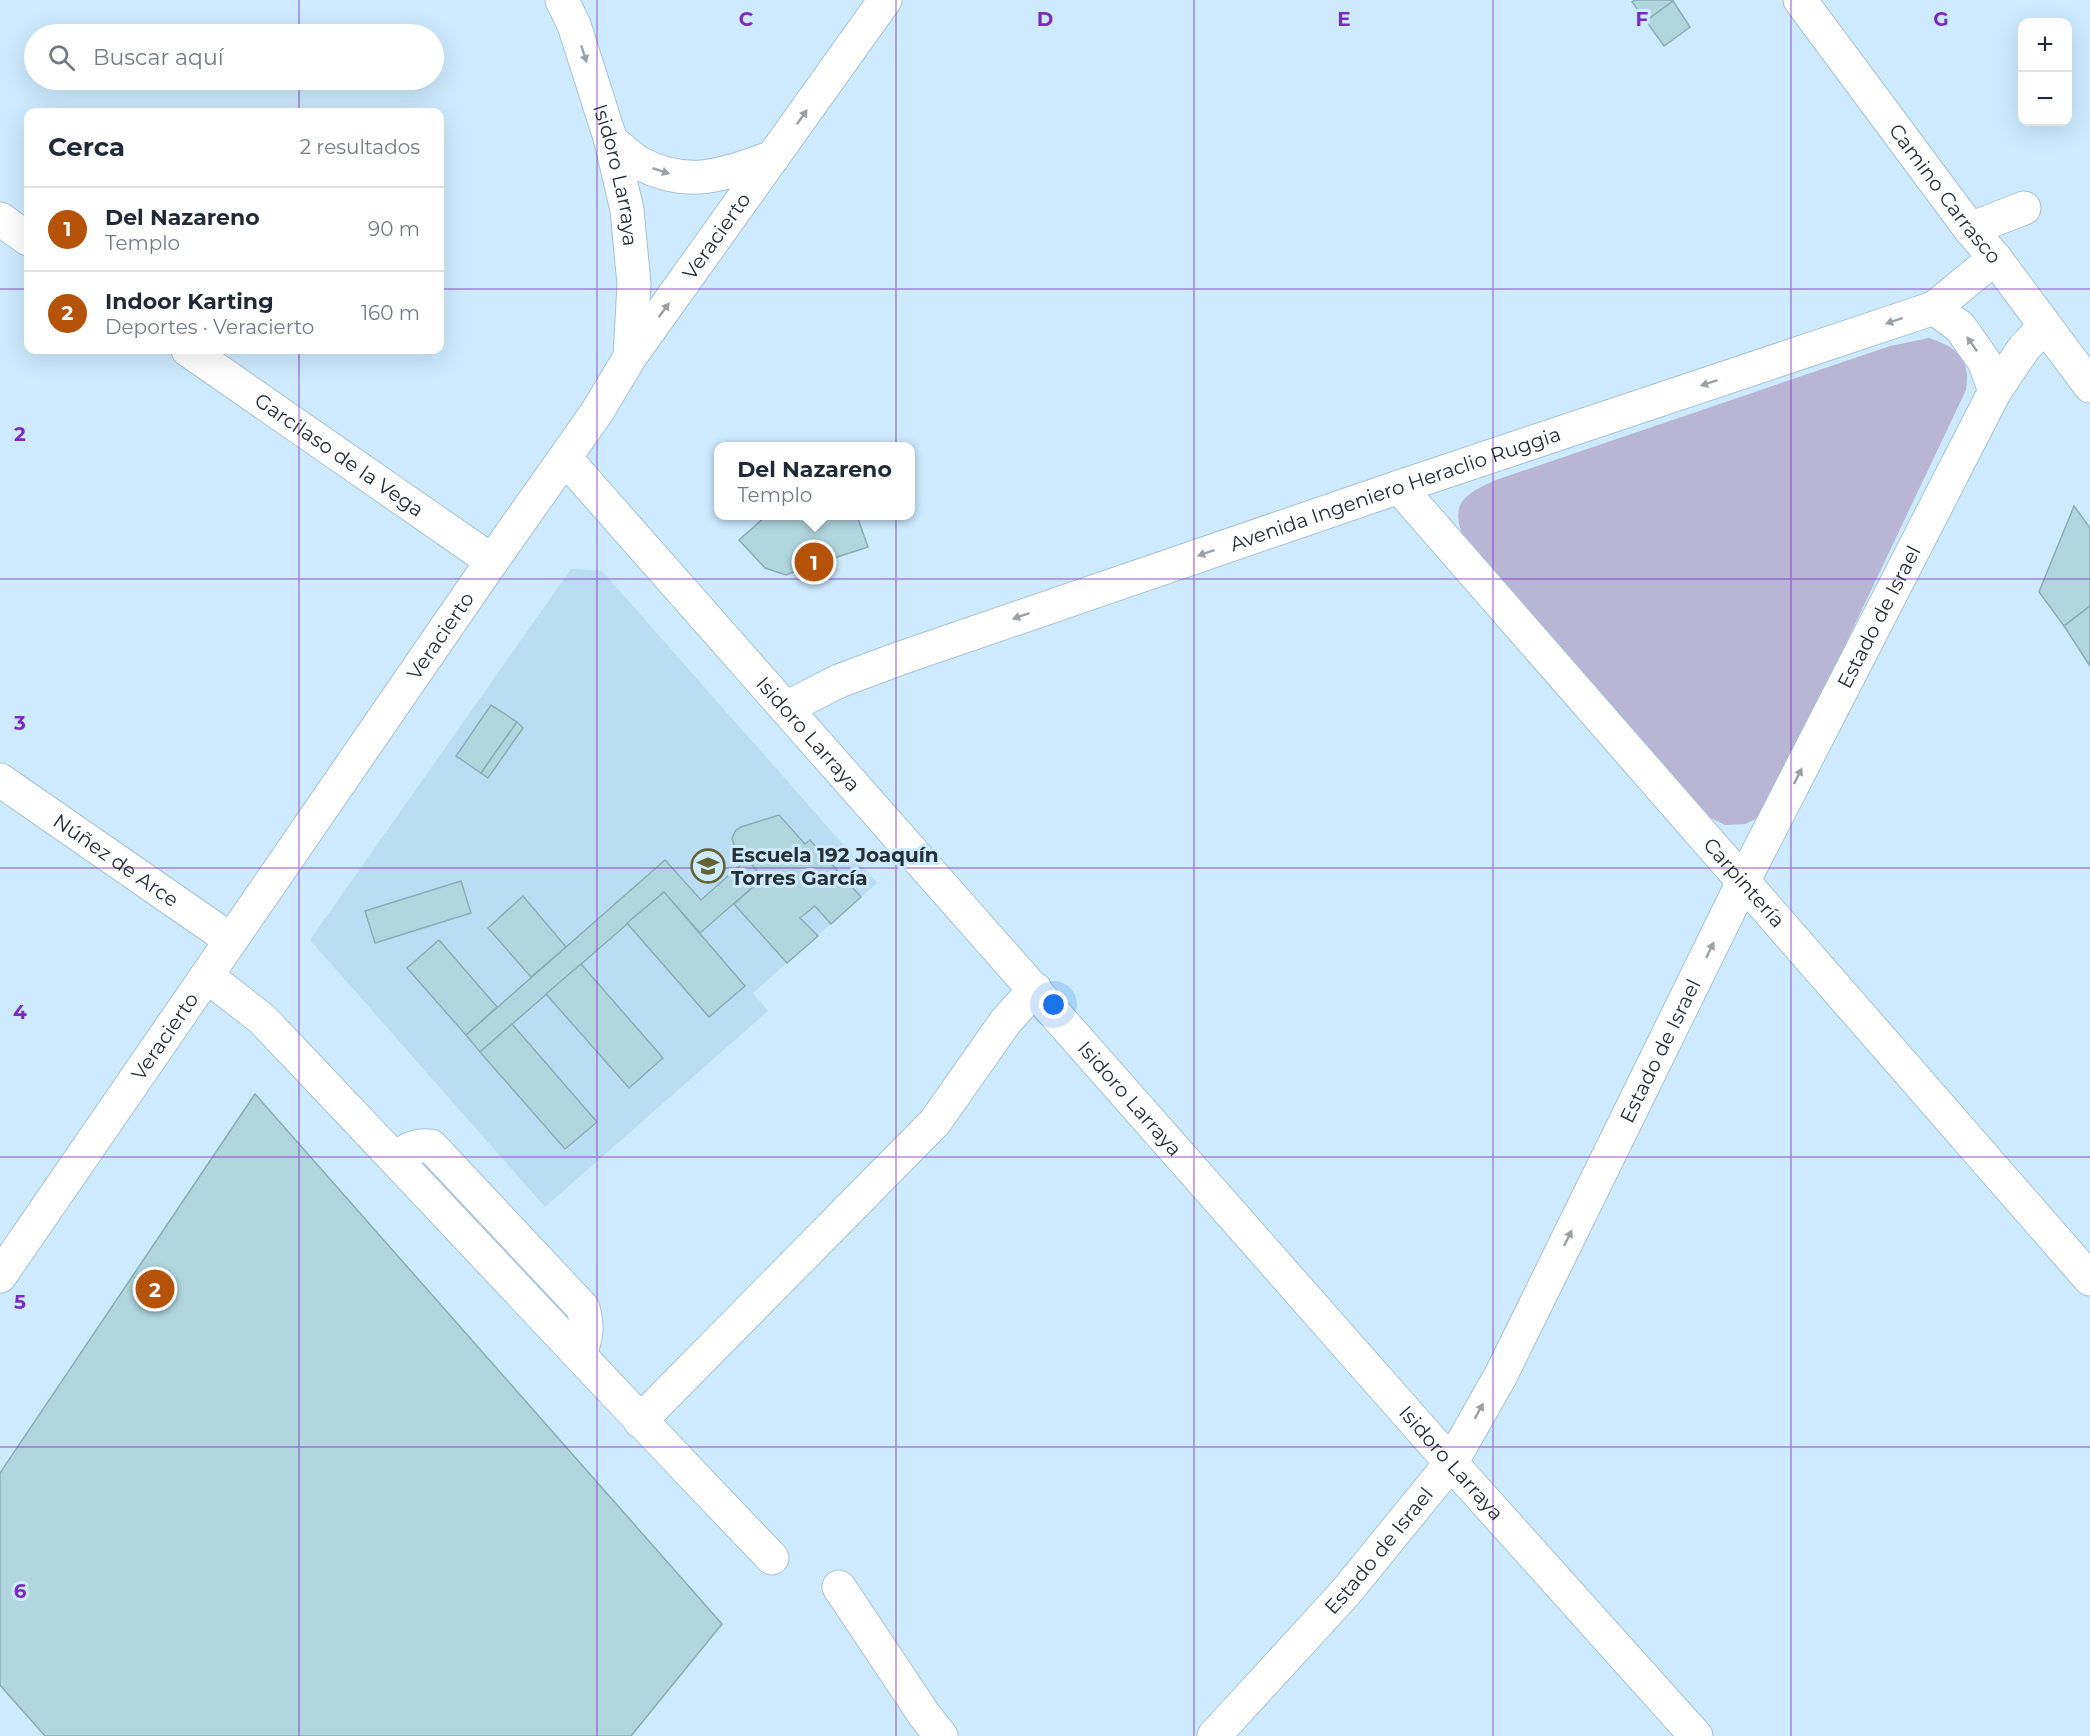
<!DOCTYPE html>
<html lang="es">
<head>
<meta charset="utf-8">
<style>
	:root { --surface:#fff; --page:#f2f2f3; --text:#1f2937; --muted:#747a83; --line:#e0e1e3; --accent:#b45309 }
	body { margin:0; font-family:Montserrat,sans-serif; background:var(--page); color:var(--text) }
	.controls { position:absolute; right:18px; top:18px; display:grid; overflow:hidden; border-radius:12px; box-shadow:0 6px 24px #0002 }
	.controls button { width:54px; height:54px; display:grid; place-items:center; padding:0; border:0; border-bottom:2px solid var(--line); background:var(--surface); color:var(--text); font:30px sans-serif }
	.you { position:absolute; left:1054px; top:1005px; width:21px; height:21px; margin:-15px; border:4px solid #fff; border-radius:50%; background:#1a73e8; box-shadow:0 0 0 9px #1a73e833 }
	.badge { display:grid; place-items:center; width:39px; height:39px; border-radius:50%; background:var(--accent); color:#fff; font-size:20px; font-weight:700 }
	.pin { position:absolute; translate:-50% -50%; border:3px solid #fff; box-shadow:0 2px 6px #0006 }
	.popup { position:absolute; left:714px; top:442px; width:201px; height:78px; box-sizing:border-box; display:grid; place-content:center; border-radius:12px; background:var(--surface); filter:drop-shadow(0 2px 4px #0005); font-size:20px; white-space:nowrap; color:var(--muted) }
	.popup b { font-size:22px; color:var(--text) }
	.popup::after { content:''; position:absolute; left:50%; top:100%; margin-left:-12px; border:12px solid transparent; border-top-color:var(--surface) }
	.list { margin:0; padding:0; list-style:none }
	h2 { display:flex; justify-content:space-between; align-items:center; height:78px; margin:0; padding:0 24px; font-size:26px }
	h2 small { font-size:20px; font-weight:400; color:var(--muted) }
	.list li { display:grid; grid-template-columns:39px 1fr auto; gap:18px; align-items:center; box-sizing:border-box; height:84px; padding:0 24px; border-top:2px solid var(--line) }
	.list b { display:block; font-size:22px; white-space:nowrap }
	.list p { margin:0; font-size:20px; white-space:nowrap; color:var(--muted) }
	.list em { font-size:20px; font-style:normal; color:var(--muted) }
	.icon { flex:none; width:33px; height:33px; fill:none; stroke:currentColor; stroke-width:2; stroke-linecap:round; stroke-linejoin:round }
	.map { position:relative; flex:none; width:2090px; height:1736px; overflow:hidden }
	.search { position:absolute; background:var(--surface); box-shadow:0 6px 24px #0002; left:24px; top:24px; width:420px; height:66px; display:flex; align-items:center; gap:15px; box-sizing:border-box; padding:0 21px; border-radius:33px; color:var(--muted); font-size:22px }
	.panel { position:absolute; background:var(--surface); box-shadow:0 6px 24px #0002; left:24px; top:108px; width:420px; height:246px; border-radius:12px }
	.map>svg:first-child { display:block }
	.built { fill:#baddf4 }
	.green { fill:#b8b5d5 }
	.building { fill:#b1d6de; stroke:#8aaeb5; stroke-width:1.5 }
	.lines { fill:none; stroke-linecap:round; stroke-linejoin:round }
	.minor-casing { stroke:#a6c2d5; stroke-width:35 }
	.major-casing { stroke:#a6c2d5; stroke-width:35 }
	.minor { stroke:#fff; stroke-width:33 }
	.major { stroke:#fff; stroke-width:33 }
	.oneway { fill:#9ca1a5 }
	.grid { fill:none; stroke:#7b2cbf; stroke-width:1.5; stroke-opacity:0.55 }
	.labels { text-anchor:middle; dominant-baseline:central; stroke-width:6; stroke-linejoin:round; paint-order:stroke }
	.street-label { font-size:20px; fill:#242f36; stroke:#cdeafe }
	.poi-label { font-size:20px; font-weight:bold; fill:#242f36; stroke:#cdeafe; text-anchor:start }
	.grid-label { font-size:20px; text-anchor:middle; font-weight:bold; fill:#7b2cbf; stroke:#cdeafe; stroke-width:6; stroke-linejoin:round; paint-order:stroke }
</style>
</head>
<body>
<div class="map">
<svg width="2090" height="1736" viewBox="0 0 2090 1736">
	<rect width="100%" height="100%" fill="#cdeafe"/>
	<path class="built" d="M571,569L602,571L877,883L753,993L768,1011L545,1207L310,940Z"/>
	<path class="green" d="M1929,338C1957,347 1971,359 1966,390L1772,799L1761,817L1745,824L1725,825L1709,817L1698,807L1466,543C1448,505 1462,495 1496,480L1890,346Z"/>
	<g class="building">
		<path d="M1635,0H1672L1673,1L1646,21L1632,2Z"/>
		<path d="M1673,1L1690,27L1664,46L1646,21Z"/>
		<path d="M2074,506L2090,528V606L2064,626L2039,592Z"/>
		<path d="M766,516H857L868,547L831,559L827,547L805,555L810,566L786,575L765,568L739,540Z"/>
		<path d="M2090,606V666L2064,626Z"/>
		<path d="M491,705L517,722L481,773L456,756Z"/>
		<path d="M517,722L523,728L488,778L481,773Z"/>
		<path d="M779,815L805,844L810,840L861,897L831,924L815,906L800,918L818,936L787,963L734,904L763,878L735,848L732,838L736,830L741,827Z"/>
		<path d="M747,859L763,878L700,933L664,892L480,1052L466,1035L665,860L701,900Z"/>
		<path d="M461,881L471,913L375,943L365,911Z"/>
		<path d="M664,892L745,986L709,1017L627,923Z"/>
		<path d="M523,896L566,947L531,977L488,928Z"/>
		<path d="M439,940L497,1007L466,1035L407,968Z"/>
		<path d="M581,964L663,1058L629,1088L546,994Z"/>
		<path d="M512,1024L597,1122L565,1149L480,1052Z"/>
		<path d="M255,1094L722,1624L631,1736H45L0,1685V1473Z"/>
	</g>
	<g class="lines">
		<defs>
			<g id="minor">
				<path id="s1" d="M562,0L574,25L611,141L627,210L634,284L630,357"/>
				<path d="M611,141C621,148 631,158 641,164C690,189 726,174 773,157"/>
				<path d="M0,219L28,239"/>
				<path d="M1970,229L2024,208"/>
				<path d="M1934,308L1960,327L1984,361L1995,391"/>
				<path id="s2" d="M188,350L492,561"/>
				<path id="s3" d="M565,458L1451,1463L1696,1736"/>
				<path id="s4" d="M1399,487L2090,1279"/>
				<path id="s5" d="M786,708L839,681L898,659L1399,487L1934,308L1995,258"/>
				<path id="s6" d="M0,780L231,940"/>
				<path d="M207,976L262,1019C433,1198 601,1380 772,1558"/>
				<path d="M395,1158C407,1150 416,1144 431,1146L583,1308C588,1327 587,1335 580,1354"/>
				<path id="s7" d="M0,1276L492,561L597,412L630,357L885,0"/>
				<path d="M640,1421L935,1122L1006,1021L1035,989"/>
				<path d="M839,1587L925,1716L941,1736"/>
				<path id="s8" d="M1214,1736L1345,1593L1451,1463L1501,1375L1744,880L1995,391L2024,348L2045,326"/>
			</g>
			<g id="major">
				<path id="s9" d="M1800,0L1970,229L1995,258L2090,386"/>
			</g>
		</defs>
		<use href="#minor" class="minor-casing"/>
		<use href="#major" class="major-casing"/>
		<use href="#minor" class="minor"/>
		<use href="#major" class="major"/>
	</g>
	<defs><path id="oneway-solid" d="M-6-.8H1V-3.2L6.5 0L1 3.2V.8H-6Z" transform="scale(1.5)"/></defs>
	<g class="oneway">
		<use href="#oneway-solid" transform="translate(584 54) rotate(72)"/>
		<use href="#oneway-solid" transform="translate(802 117) rotate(-55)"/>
		<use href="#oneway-solid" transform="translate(661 171) rotate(18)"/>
		<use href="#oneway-solid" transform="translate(664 310) rotate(-54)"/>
		<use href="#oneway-solid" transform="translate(1894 321) rotate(162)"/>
		<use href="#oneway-solid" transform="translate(1972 344) rotate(-125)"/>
		<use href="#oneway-solid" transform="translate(1709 383) rotate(162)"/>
		<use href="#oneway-solid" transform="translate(1206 553) rotate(161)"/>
		<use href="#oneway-solid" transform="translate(1021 616) rotate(161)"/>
		<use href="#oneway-solid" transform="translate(1798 776) rotate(-63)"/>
		<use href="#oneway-solid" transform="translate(1710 950) rotate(-64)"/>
		<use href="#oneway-solid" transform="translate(1568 1238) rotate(-64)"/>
		<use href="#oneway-solid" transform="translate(1479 1411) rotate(-61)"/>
	</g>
	<path class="grid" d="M299,0V34M597,0V1736M896,0V1736M1194,0V1736M1493,0V1736M1791,0V1736M299,80V112M0,289H28M440,289H2090M299,350V1736M0,579H2090M0,868H2090M0,1157H2090M0,1447H2090"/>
	<defs>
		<symbol id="school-ring" viewBox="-11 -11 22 22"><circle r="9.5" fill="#cdeafe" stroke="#64622e" stroke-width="1.5"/><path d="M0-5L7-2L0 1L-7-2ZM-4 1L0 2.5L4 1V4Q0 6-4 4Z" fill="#64622e"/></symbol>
	</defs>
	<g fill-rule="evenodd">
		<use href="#school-ring" x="689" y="847" width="38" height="38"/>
	</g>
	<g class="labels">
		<g class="street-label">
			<text stroke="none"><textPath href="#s1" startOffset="184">Isidoro Larraya</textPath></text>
			<text stroke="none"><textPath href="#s9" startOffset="242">Camino Carrasco</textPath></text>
			<text stroke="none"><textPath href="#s7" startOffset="1263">Veracierto</textPath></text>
			<text stroke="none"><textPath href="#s2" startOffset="184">Garcilaso de la Vega</textPath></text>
			<text stroke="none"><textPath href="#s5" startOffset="648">Avenida Ingeniero Heraclio Ruggia</textPath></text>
			<text stroke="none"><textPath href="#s8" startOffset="1310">Estado de Israel</textPath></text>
			<text stroke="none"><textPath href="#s7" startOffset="777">Veracierto</textPath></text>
			<text stroke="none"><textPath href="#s3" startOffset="368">Isidoro Larraya</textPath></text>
			<text stroke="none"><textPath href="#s6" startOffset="141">Núñez de Arce</textPath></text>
			<text stroke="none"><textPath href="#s4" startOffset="525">Carpintería</textPath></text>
			<text stroke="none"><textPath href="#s7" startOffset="291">Veracierto</textPath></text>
			<text stroke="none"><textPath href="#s8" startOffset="824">Estado de Israel</textPath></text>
			<text stroke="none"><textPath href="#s3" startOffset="854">Isidoro Larraya</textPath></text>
			<text stroke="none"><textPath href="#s3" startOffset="1340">Isidoro Larraya</textPath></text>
			<text stroke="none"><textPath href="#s8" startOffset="248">Estado de Israel</textPath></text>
		</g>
		<g class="poi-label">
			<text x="731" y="855">Escuela 192 Joaquín<tspan x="731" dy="23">Torres García</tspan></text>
		</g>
	</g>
	<g class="grid-label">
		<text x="746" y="26">C</text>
		<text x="1045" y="26">D</text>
		<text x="1344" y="26">E</text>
		<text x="1642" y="26">F</text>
		<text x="1941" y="26">G</text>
		<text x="20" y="441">2</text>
		<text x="20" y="730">3</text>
		<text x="20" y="1019">4</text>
		<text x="20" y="1309">5</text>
		<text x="20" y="1598">6</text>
	</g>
</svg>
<div class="controls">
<button>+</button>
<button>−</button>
</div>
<div class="you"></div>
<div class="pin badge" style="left:814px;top:562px">1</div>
<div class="popup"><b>Del Nazareno</b>Templo</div>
<div class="pin badge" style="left:155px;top:1289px">2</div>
<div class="search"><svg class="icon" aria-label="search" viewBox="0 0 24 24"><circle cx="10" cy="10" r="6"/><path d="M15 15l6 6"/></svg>Buscar aquí</div>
<section class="panel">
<h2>Cerca<small>2 resultados</small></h2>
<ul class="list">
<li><span class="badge">1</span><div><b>Del Nazareno</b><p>Templo</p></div><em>90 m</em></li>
<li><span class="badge">2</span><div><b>Indoor Karting</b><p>Deportes · Veracierto</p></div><em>160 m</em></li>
</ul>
</section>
</div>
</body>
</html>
